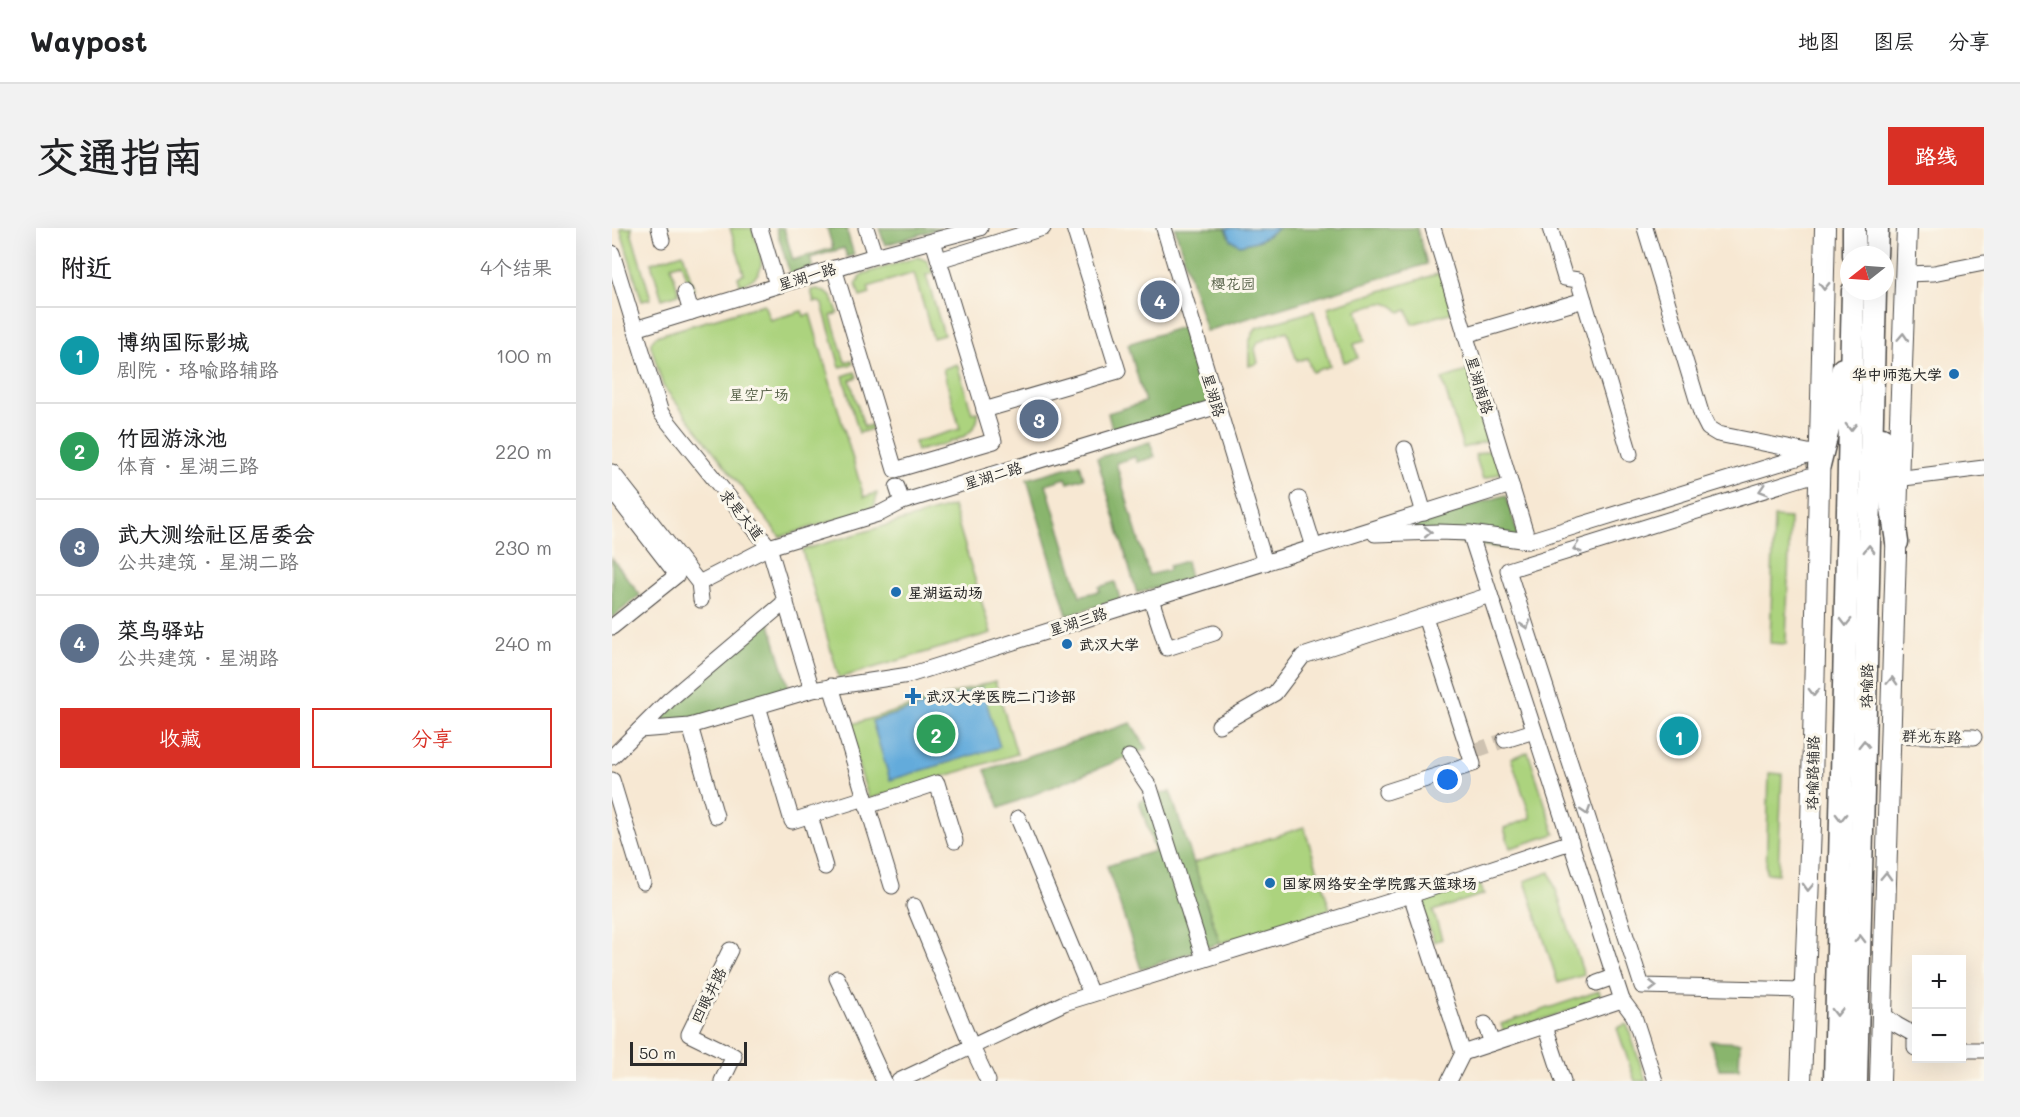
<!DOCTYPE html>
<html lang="zh">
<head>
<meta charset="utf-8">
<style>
	:root { --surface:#fff; --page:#f2f2f2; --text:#202124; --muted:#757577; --line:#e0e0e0; --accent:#d93025 }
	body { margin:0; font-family:Mali,"LXGW WenKai TC",sans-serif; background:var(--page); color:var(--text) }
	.controls { position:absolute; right:18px; bottom:18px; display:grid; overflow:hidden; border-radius:0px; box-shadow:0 6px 24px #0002 }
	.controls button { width:54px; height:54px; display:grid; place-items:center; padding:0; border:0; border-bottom:2px solid var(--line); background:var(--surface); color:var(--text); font:30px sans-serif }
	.compass { position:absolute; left:1228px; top:18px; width:54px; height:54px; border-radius:50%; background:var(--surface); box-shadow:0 6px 24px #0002; rotate:253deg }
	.scale { position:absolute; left:18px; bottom:15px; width:117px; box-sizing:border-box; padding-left:6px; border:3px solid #2b2b2b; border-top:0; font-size:16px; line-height:21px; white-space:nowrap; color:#2b2b2b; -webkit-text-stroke:4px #fbf7ec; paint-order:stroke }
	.you { position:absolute; left:836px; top:552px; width:21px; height:21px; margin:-15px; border:4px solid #fff; border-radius:50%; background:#1a73e8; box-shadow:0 0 0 9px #1a73e833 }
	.badge { display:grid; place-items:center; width:39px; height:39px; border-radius:50%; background:var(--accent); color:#fff; font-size:20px; font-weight:700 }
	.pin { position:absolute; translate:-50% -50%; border:3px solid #fff; box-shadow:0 2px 6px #0006 }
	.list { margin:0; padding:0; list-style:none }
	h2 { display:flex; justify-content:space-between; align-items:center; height:78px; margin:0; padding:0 24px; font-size:26px }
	h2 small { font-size:20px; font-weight:400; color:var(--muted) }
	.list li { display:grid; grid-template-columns:39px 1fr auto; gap:18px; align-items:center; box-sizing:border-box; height:96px; padding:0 24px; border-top:2px solid var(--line) }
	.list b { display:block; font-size:22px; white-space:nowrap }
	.list p { margin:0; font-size:20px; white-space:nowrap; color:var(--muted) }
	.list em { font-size:20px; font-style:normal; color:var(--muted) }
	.actions { display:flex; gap:12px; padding:18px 24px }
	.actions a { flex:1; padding:14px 0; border:2px solid var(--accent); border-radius:0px; text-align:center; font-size:21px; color:var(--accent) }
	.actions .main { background:var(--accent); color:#fff }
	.map { position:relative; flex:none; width:1372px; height:853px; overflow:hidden; border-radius:0px }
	header { display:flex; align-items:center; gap:36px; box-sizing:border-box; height:84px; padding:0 30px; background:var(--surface); border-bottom:2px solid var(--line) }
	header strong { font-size:28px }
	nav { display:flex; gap:33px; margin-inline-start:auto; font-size:21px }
	.intro { display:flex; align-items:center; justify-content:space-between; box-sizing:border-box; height:144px; padding:0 36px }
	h1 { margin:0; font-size:42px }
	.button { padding:15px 27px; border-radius:0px; background:var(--accent); color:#fff; font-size:21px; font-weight:700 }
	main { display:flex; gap:36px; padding:0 36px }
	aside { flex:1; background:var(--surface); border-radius:0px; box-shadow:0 6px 24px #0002 }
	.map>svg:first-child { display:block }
	.green { fill:#acd37e; stroke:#6c7f54; stroke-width:1.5 }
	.forest { fill:#89b56d; stroke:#5a704c; stroke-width:1.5 }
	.water { fill:#64abdb; stroke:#486b83; stroke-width:1.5 }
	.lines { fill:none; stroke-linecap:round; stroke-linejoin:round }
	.minor-tunnel { stroke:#cec2b1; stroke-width:15; stroke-dasharray:15 8; stroke-linecap:butt }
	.minor-casing { stroke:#4a4744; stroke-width:17 }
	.major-casing { stroke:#4a4744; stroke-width:22 }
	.highway-casing { stroke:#4a4744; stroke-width:25 }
	.minor { stroke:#fff; stroke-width:15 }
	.major { stroke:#fff; stroke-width:20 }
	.highway { stroke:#fff; stroke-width:22 }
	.oneway { stroke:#a0a0a0 }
	.poi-dot { fill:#1f6fb2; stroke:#fbf7ec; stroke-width:2 }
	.labels { text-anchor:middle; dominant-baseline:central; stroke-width:6; stroke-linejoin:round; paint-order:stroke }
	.street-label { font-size:15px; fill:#2b2b2b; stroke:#fbf7ec }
	.park-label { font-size:15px; fill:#525d44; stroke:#fbf7ec }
	.poi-label { font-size:15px; font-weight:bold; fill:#2b2b2b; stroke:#fbf7ec; text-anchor:start }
</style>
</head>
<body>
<header>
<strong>Waypost</strong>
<nav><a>地图</a><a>图层</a><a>分享</a></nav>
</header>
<div class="intro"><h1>交通指南</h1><a class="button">路线</a></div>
<main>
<aside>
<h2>附近<small>4个结果</small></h2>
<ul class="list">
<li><span class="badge" style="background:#0f9aa8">1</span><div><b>博纳国际影城</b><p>剧院 · 珞喻路辅路</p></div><em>100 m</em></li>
<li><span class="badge" style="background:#2e9e5b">2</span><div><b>竹园游泳池</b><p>体育 · 星湖三路</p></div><em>220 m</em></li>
<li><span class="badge" style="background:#5c6f8a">3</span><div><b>武大测绘社区居委会</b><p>公共建筑 · 星湖二路</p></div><em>230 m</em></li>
<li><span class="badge" style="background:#5c6f8a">4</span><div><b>菜鸟驿站</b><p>公共建筑 · 星湖路</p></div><em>240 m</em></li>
</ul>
<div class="actions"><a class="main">收藏</a><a>分享</a></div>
</aside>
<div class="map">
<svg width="1372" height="853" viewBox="0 0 1372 853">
	<rect width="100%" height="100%" fill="#fbf7ec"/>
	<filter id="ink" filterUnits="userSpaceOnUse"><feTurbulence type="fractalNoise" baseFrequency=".0167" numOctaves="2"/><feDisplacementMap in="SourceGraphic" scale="12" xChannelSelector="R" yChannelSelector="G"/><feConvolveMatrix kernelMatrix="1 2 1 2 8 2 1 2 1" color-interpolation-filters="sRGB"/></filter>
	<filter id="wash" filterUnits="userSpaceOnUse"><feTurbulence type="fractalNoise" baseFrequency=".008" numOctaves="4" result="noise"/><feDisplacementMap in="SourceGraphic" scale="24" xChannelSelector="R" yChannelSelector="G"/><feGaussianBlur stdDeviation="1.35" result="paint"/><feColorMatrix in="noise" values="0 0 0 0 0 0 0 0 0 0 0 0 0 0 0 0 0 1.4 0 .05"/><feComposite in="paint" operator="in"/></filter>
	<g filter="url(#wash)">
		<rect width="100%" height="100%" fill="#f7e8d3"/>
		<g class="green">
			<path d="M8,0H20L19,4L39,71L30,73Z"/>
			<path d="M118,0H140C148,25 161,46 128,57L126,49L132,46Z"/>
			<path d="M71,25L82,62L78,63L69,35L59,38L67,66L50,71L39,35Z"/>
			<path d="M306,29L315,33L321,45L314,47L332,107L321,110L302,45L256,59L258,66L248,69L244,56L251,46Z"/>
			<path d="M829,45L841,84L800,96L795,82L788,84C774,68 762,77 745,82L753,113L742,116L746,130L732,134L716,79Z"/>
			<path d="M205,61C219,64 222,72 226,85L219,88L233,134L240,132L241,136L228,139L210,76L207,74H202L199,62Z"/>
			<path d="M152,76L158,92L190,83L192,88L198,86L252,269L265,265L263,277L258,281L168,309L51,158L39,118V114L44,108Z"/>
			<path d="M702,83L718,138L700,144L695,130L685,133L675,103L646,114L643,121L646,135L637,138V114L644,100Z"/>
			<path d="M345,136L360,185L366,184C368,213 326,217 305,223L302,214L348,201L331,141Z"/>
			<path d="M858,142L879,212L851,220L830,151Z"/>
			<path d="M243,144L245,149L238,152L252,199L259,197L260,201L247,205L231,148Z"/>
			<path d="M882,221L889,245L871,251L863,227Z"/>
			<path d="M341,278L379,405L227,450L190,322Z"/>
			<path d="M1162,289L1178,290L1174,416L1158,415Z"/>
			<path d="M383,453L405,526L257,571L234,498Z"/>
			<path d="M916,524L943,606L898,620L892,600L919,590L899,530Z"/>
			<path d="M1157,545L1170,546L1166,646L1154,645Z"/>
			<path d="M692,599L718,681L608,715L581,635Z"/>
			<path d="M938,644L972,747L946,755L913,653Z"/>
			<path d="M867,654L872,666L821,683L830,711L822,714L808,673Z"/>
			<path d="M987,763L990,772L892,804L889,796Z"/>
			<path d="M1015,796L1034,853H1023L1005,800Z"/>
		</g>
		<g class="forest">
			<path d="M164,0H172L181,32L221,20L215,0H234L242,27L235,29L232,20L198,30L201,39L178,46Z"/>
			<path d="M267,0H329L273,17Z"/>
			<path d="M563,0H614L617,8L628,17L648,12L667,0H805L815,36L594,103Z"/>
			<path d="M573,98L596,177L501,205L496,185L533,174L516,116Z"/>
			<path d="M538,214L543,229L525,234L523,229L504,235L537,347L557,342V338L574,333L578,350L525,365L485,230Z"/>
			<path d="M468,236L472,250L456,255L454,250L434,256L468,368L488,363L487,359L503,354L508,371L455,387L415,251Z"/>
			<path d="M894,267L909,318L899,321L799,309L796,297Z"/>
			<path d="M0,330L28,367L0,390Z"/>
			<path d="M157,393L178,463L77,493L39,496Z"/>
			<path d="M519,495L535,521L388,580L373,542Z"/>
			<path d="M558,563L608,715L529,741L495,638L543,623L527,573Z"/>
			<path d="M1098,813L1128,815L1127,841H1107Z"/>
		</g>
		<g class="water">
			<path d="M614,0H667L648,12L628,17L619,12Z"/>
			<path d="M370,460L388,519L278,552L260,493Z"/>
		</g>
	</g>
	<g filter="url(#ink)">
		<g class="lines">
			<path class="minor-tunnel" d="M862,523L893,512"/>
			<defs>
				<g id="minor">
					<path d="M47,0L50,12"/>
					<path d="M148,0L165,57"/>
					<path d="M254,0L263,28"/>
					<path d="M552,0L653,335"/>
					<path d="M821,0L916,313"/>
					<path d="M938,0L953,50L966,52L1018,226"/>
					<path d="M1033,0L1090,188L1096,200L1106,206L1201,225"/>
					<path d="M0,25L49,185L157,319L200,462"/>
					<path d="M327,32L431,0"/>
					<path d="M222,40L283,242L382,213L321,13"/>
					<path d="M1294,46L1322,45L1372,35"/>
					<path d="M73,64L79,84"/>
					<path d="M23,101L263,28L368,0"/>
					<path d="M853,107L972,72"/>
					<path d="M372,182L506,143L462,0"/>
					<path d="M793,221L812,285"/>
					<path d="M0,244L87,355L89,372"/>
					<path d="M1276,252L1372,240"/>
					<path d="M285,259L290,274"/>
					<path d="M0,263L65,347L0,399"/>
					<path d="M687,271L702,319"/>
					<path d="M858,305L1010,772L1022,788L1043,853"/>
					<path d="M763,306L826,304L858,305L916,313L1208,223"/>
					<path d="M87,355L157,319L269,285L290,274L606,178"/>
					<path d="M539,371L555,420L602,405"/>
					<path d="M219,458L280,658"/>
					<path d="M146,478L180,593L253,570"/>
					<path d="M607,497L663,465L691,428L878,367"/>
					<path d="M78,498L104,588"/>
					<path d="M27,502L78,498L200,462L297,447L899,257"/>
					<path d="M1278,507L1362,509"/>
					<path d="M893,512L922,503"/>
					<path d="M0,529L57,472L174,373"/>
					<path d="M517,529L538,560L592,731"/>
					<path d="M0,552L31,654"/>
					<path d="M774,564L861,536L813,389"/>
					<path d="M255,578L325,555L343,613"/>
					<path d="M198,588L213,639"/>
					<path d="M406,590L479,766"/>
					<path d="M799,667L851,825L837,853"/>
					<path d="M302,678L360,819L376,853"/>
					<path d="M225,750L272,853"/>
					<path d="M985,755L1002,749"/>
					<path d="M1192,762L1030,758L896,342L1207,245"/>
					<path d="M1269,785L1285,797L1303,807V820H1304"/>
					<path d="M873,796L880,815"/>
					<path d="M933,798L951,853"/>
					<path d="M1350,822H1372"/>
					<path d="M851,825L1010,772"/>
					<path d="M110,853L122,828L77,806L118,722"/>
					<path d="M287,853L452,775L799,667L959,614"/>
				</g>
				<g id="major">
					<path d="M1189,853L1199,598L1213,0"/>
					<path d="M1268,853L1288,192L1295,0"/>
				</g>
				<g id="highway">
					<path d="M1242,27V0"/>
					<path d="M1264,27L1265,0"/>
					<path d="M1270,211L1285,314"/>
					<path d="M1207,237L1231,141"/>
					<path d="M1223,853L1241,63"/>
					<path d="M1244,853L1263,63"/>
				</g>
			</defs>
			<use href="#minor" class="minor-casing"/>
			<use href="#major" class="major-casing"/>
			<use href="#highway" class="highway-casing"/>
			<use href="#minor" class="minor"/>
			<use href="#major" class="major"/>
			<use href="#highway" class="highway"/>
		</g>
		<defs><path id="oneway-chevron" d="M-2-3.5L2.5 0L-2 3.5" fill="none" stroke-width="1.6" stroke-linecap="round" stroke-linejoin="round" transform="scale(1.5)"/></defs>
		<g class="oneway">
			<use href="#oneway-chevron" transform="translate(1212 58) rotate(91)"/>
			<use href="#oneway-chevron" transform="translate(1291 109) rotate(-87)"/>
			<use href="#oneway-chevron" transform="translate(1239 199) rotate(91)"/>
			<use href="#oneway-chevron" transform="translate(1151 262) rotate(163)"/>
			<use href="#oneway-chevron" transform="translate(816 304) rotate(-1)"/>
			<use href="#oneway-chevron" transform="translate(965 320) rotate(163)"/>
			<use href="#oneway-chevron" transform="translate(1257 321) rotate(-89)"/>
			<use href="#oneway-chevron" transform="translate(1234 394) rotate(91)"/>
			<use href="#oneway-chevron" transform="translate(914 397) rotate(72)"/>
			<use href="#oneway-chevron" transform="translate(1280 453) rotate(-88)"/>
			<use href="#oneway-chevron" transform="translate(1202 464) rotate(91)"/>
			<use href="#oneway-chevron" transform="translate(1252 516) rotate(-89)"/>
			<use href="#oneway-chevron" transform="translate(974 583) rotate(72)"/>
			<use href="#oneway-chevron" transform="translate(1229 589) rotate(91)"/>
			<use href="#oneway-chevron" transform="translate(1274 648) rotate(-88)"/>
			<use href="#oneway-chevron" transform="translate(1196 659) rotate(92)"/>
			<use href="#oneway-chevron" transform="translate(1248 711) rotate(-89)"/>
			<use href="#oneway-chevron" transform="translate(1041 758) rotate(1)"/>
			<use href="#oneway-chevron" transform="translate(1225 784) rotate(91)"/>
		</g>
	</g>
	<g class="poi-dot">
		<circle cx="1342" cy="146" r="6"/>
		<circle cx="284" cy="364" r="6"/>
		<circle cx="455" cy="416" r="6"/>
		<path d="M298 459h6v6h6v6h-6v6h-6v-6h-6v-6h6z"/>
		<circle cx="658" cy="655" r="6"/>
	</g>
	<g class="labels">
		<g class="street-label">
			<text transform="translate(195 48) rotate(-17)">星湖一路</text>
			<text transform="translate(868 157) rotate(73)">星湖南路</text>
			<text transform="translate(602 167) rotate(73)">星湖路</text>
			<text transform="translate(381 247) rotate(-17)">星湖二路</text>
			<text transform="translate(130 286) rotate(51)">求是大道</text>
			<text transform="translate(466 393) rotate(-18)">星湖三路</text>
			<text transform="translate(1254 458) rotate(-89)">珞喻路</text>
			<text transform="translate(1320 508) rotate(2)">群光东路</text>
			<text transform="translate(1200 545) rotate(-89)">珞喻路辅路</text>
			<text transform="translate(96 767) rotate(-64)">四眼井路</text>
		</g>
		<g class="park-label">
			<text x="621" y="55">樱花园</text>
			<text x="147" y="166">星空广场</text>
		</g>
		<g class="poi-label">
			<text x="1330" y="146" text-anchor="end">华中师范大学</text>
			<text x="296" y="364">星湖运动场</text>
			<text x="467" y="416">武汉大学</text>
			<text x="314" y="468">武汉大学医院二门诊部</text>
			<text x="670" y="655">国家网络安全学院露天篮球场</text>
		</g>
	</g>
</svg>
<div class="controls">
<button>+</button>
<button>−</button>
</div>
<svg class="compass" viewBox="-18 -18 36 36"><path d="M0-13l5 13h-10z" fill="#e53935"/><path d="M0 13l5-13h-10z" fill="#757577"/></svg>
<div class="scale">50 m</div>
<div class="you"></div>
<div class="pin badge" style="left:1067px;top:508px;background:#0f9aa8">1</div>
<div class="pin badge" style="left:324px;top:506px;background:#2e9e5b">2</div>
<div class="pin badge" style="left:427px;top:191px;background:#5c6f8a">3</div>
<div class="pin badge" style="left:548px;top:72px;background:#5c6f8a">4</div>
</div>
</main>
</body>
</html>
